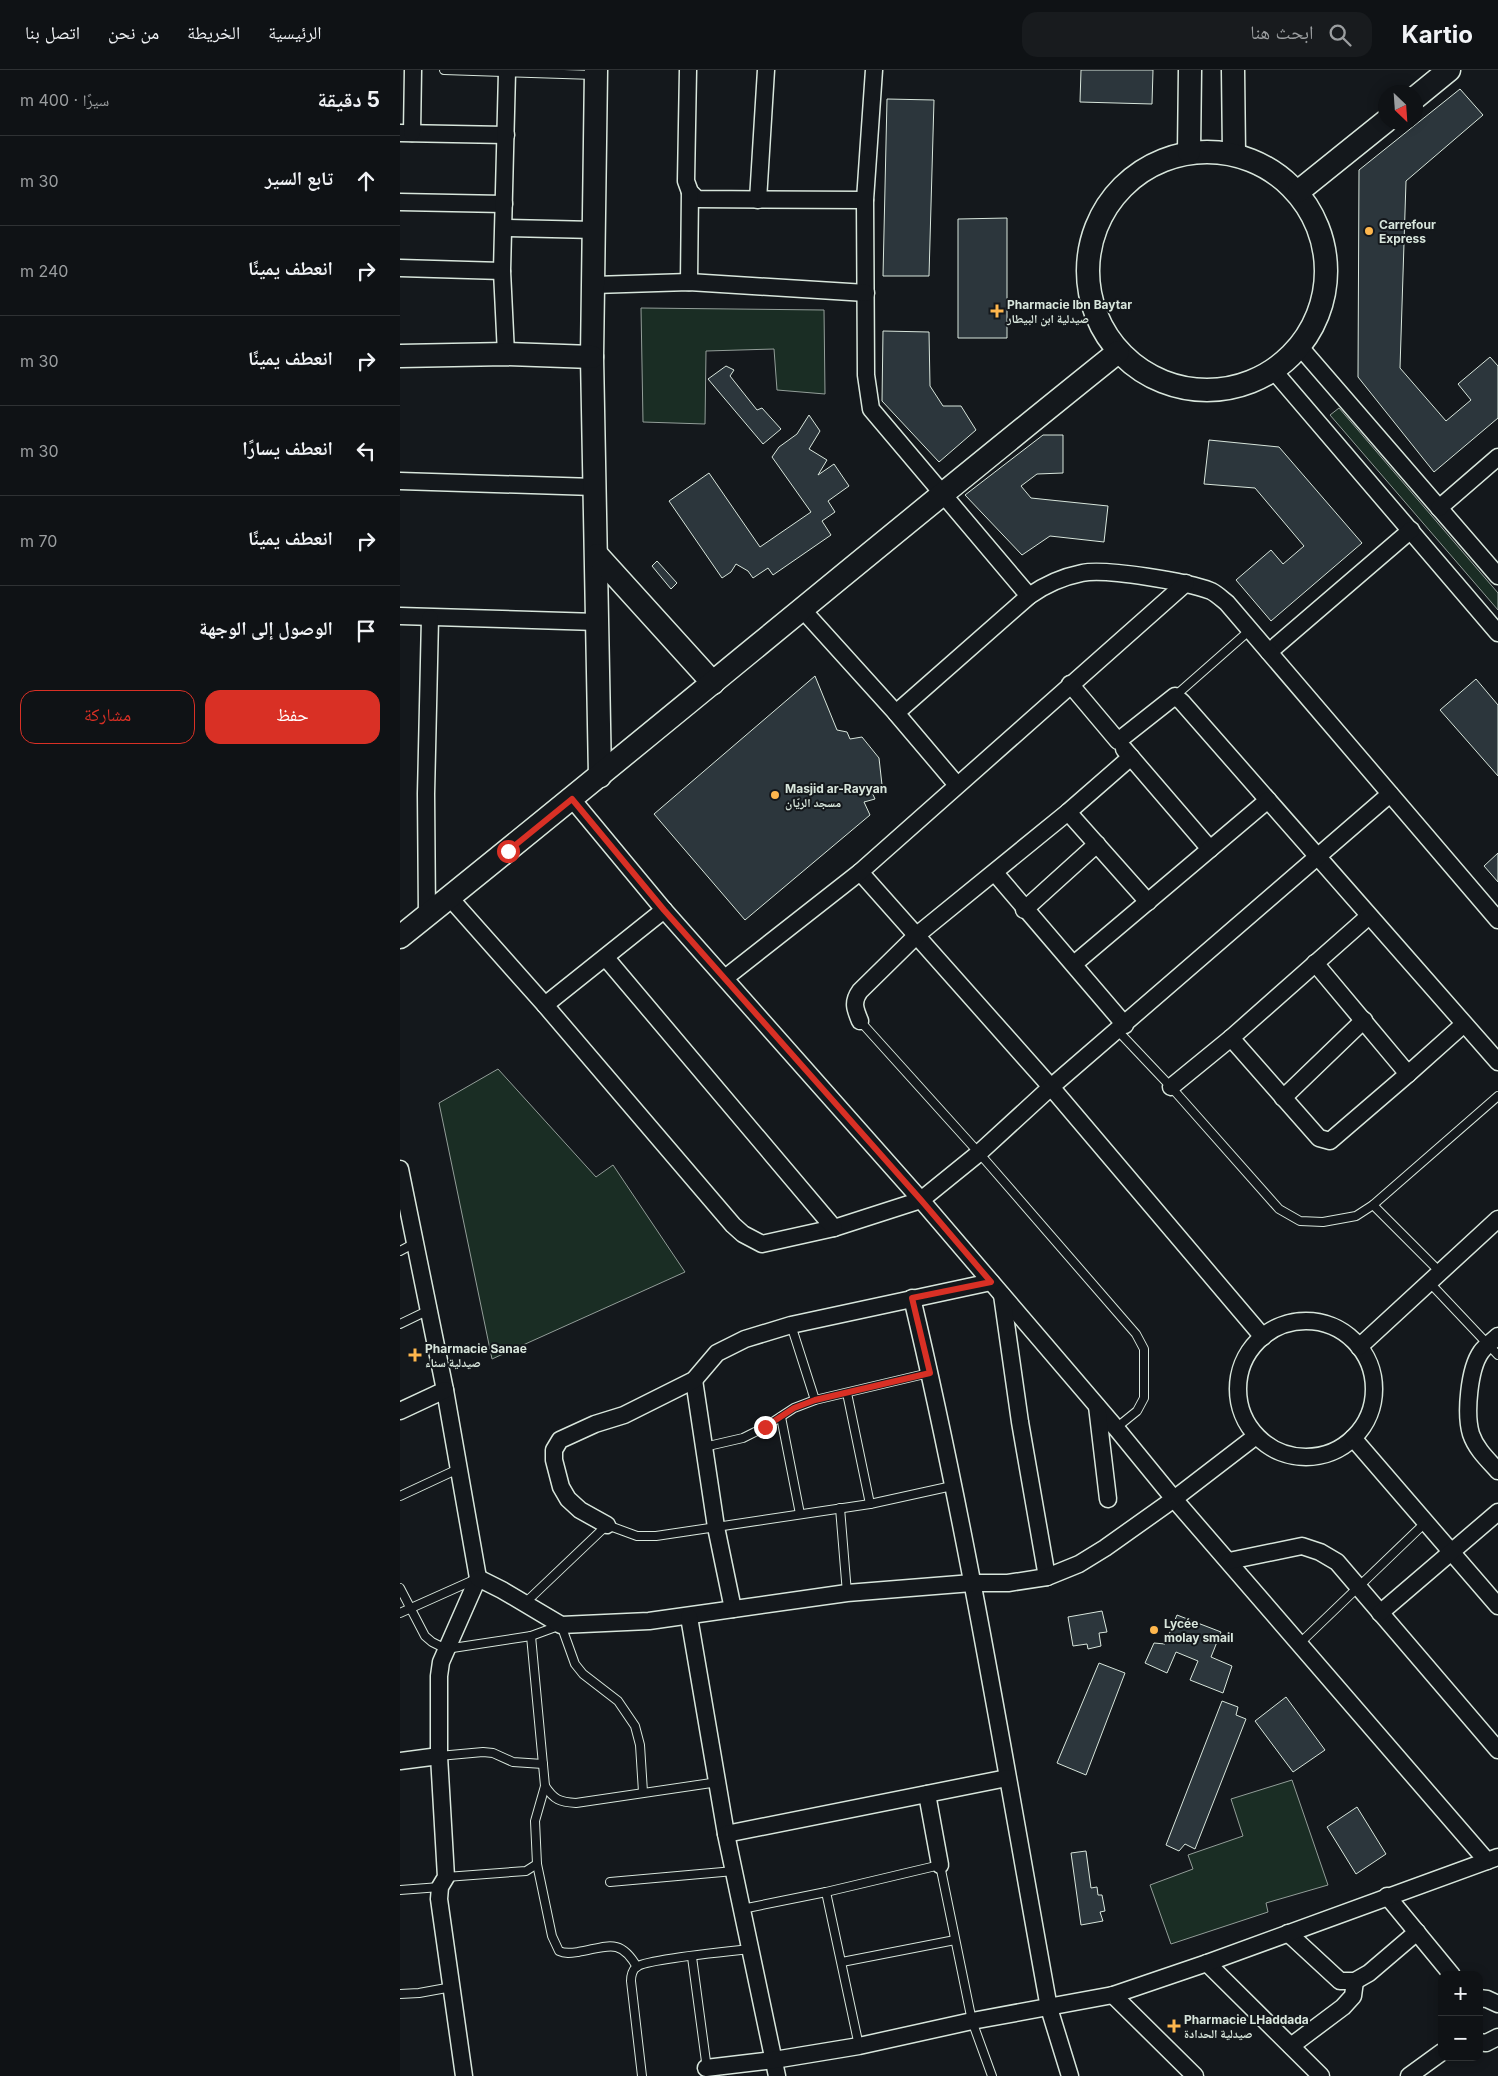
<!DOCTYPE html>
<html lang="ar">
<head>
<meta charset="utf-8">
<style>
	:root { --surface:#0f1215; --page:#181b1e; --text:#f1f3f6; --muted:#9b9ea0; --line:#2f3234; --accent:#d93025 }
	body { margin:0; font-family:Inter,"Noto Naskh Arabic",sans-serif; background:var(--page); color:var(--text); direction:rtl }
	.controls { position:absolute; right:15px; bottom:15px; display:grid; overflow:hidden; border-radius:10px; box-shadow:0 2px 12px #0003 }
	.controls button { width:45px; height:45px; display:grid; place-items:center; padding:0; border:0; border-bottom:1px solid var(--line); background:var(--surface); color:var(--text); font:25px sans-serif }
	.compass { position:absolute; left:978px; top:15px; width:45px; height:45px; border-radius:50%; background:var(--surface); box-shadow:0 2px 12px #0003; rotate:155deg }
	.stop { position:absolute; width:15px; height:15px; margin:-11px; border:4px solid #d93025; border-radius:50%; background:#fff }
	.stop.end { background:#d93025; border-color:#fff; box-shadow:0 1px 5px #0008 }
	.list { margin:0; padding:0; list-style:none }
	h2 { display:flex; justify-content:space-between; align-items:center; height:65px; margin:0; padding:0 20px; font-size:21px }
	h2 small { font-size:16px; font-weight:400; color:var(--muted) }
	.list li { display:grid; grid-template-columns:32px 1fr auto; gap:15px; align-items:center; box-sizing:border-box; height:90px; padding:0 20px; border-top:1px solid var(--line) }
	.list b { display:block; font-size:19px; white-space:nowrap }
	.list em { font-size:16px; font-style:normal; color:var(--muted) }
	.actions { display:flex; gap:10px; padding:15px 20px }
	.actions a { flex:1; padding:11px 0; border:1px solid var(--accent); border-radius:15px; text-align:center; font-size:18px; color:var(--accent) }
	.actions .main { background:var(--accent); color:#fff }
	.icon { flex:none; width:28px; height:28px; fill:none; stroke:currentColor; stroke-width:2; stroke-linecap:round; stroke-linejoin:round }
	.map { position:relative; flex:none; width:1098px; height:2006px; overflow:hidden; direction:ltr }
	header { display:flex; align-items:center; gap:30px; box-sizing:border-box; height:70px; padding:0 25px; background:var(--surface); border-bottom:1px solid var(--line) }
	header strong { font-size:24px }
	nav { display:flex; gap:28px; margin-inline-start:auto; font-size:18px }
	.search { width:350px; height:45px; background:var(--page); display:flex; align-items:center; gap:12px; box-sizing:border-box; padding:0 18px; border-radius:15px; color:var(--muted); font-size:19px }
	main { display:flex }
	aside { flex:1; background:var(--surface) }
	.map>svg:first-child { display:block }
	.green { fill:#1a2d24; stroke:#939e99 }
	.building { fill:#2c363c; stroke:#d8e6dc }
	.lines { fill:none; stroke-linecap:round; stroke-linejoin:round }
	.lane-casing { stroke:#d8e6dc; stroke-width:10 }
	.street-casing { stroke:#d8e6dc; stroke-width:19 }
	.secondary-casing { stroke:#d8e6dc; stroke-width:25 }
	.lane { stroke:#14181c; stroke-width:8 }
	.street { stroke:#14181c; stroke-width:16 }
	.secondary { stroke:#14181c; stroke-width:22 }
	.route { stroke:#d93025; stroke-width:6 }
	.poi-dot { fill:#ffb74d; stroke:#14181c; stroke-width:2 }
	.labels { text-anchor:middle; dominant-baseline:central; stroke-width:4; stroke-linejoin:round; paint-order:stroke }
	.poi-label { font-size:12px; font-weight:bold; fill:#d8e6dc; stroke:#14181c; text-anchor:start }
</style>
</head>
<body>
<header>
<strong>Kartio</strong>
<div class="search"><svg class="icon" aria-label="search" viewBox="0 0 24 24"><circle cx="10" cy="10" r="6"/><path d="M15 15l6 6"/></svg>ابحث هنا</div>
<nav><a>الرئيسية</a><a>الخريطة</a><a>من نحن</a><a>اتصل بنا</a></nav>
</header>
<main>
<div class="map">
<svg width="1098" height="2006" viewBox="0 0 1098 2006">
	<rect width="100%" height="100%" fill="#14181c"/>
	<g class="green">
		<path d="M241,238L424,240L425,324L377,320L374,279L306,281L305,354L243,352Z"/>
		<path d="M939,338L1098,523V540L930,345Z"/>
		<path d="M98,999L196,1107L213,1095L285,1202L92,1289L39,1033Z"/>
		<path d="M892,1710L928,1815L866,1833L868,1842L771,1874L750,1815L793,1799L788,1785L843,1766L831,1729Z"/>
	</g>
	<g class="building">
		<path d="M681,0H753L752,34L680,32Z"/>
		<path d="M1060,19L1083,45L1006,111L1000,298L1046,351L1071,330L1058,314L1090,287L1098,296V348L1034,402L958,307L959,100Z"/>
		<path d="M487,29L534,30L529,206H483Z"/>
		<path d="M607,148V268H558V149Z"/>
		<path d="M483,261L529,262L530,316L543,336H561L576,360L539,392L482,331Z"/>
		<path d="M326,296L334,300L330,306L357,340L362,338L381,359L363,374L308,309Z"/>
		<path d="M409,345L420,361L409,379L427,390L418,405L434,394L449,416L428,431L435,442L422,451L431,465L373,505L368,498L353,508L348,501L336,494L331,502L322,508L269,431L309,403L360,477L411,442L372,387L379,377L397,364Z"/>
		<path d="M643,365H663V403L637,404L621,416L631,428L708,436L704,472L650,466L622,485L565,425Z"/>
		<path d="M809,370L879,377L962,473L871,551L836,510L871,480L883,494L904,476L855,418L804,414Z"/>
		<path d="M257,491L277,513L271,519L252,496Z"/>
		<path d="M415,606L437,660L447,662L450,669L462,667L479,688L482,715L471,720L475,729L464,732L470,745L345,850L254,744Z"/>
		<path d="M1076,609L1098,635V706L1040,640Z"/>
		<path d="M1098,783V812L1084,796Z"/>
		<path d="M702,1541L707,1562L699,1563L701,1576L688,1579L687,1574L673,1576L668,1547Z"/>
		<path d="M777,1545L821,1562L811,1587L832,1596L823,1623L790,1610L798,1591L776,1582L767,1603L745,1593L754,1573L765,1574Z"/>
		<path d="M699,1593L725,1603L686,1705L657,1693Z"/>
		<path d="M886,1627L925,1680L893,1702L855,1651Z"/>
		<path d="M822,1631L838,1637L836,1645L846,1649L795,1779L785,1774L779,1781L766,1775Z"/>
		<path d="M957,1737L986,1784L956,1804L927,1757Z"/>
		<path d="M686,1781L691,1818L697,1817L698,1825H702L705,1841L700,1842L703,1851L681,1855L671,1783Z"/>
	</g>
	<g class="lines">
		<defs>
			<g id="lane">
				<path d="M44,0L194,5"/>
				<path d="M775,626L850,560"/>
				<path d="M460,951L579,1083L736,1264L744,1279V1328L737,1341L716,1358"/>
				<path d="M718,961L771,1017L879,1139L900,1151L923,1152L956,1146L973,1135L1098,1026"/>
				<path d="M973,1135L1040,1202"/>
				<path d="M0,1181L15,1173"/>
				<path d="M1029,1212L1098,1285"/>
				<path d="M0,1254L29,1240"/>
				<path d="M391,1255L415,1330"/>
				<path d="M447,1323L470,1434"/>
				<path d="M381,1347L400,1444"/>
				<path d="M304,1377L343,1368L365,1357L394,1338L415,1330L529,1303"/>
				<path d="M0,1426L58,1399"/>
				<path d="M440,1438L447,1523"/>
				<path d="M0,1518L25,1566L32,1572L46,1579L131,1566L161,1555L175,1594L183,1604L218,1631L235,1656L240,1675L243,1722"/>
				<path d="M125,1533L207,1455L237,1466H256L470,1434L552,1416"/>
				<path d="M0,1543L76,1509"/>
				<path d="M131,1566L145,1716C154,1730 160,1732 176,1733L318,1712"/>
				<path d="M900,1573L1026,1452"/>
				<path d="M39,1686L83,1682L93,1683L113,1692L143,1694"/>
				<path d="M137,1794L152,1866L159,1881C165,1884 171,1883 178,1882C207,1877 220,1867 237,1897"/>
				<path d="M46,1807L126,1801L137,1794L135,1751L145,1716"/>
				<path d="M210,1812L334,1801"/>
				<path d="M0,1820L40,1817"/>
				<path d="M426,1822L459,1976"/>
				<path d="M342,1839L426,1822L540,1795L572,1951L592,2006"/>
				<path d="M292,1887L307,1999"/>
				<path d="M442,1892L555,1870"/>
				<path d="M0,1924L19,1923L52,1917"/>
				<path d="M242,2006L231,1911C231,1906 232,1901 236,1897C246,1889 332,1881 350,1879"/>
			</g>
			<g id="street">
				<path d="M288,0L286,111L290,122L297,129L465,130"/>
				<path d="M474,0L465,130L466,305L471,339L629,526"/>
				<path d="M0,63L106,65"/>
				<path d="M12,63L13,0"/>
				<path d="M358,130L366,0"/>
				<path d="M0,132L104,134"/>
				<path d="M104,158L195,160"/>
				<path d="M0,198L102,201"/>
				<path d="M289,212L290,122"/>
				<path d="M194,215L289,212L466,223"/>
				<path d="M900,277L1098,506"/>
				<path d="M106,284L102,201L107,2"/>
				<path d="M873,300L1098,563"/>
				<path d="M0,411L194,417"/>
				<path d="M1039,438L1098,387"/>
				<path d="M402,539L496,643L557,715"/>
				<path d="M0,546L197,552"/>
				<path d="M869,582L1011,460"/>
				<path d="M670,614L718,671L775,626L782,632L1098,992"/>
				<path d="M496,643L629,526C646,514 662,507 682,503C706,498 788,512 811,521C817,524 822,529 827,533L1098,850"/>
				<path d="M724,679L810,779"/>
				<path d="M172,729L264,840L521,1130L716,1358L774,1429L1087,1791"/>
				<path d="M668,742L748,832"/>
				<path d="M460,802L651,1017L863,1267"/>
				<path d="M595,803L725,955"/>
				<path d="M50,828L145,935L333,1155L343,1164L362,1174L434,1158L521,1130L579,1083L651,1017L990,724"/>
				<path d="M624,840L697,774"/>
				<path d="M27,847L26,724L30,548"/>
				<path d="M206,888L434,1158"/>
				<path d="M915,893L1008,1004"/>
				<path d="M674,894L868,730"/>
				<path d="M325,908L460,802L786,513"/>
				<path d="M145,935L264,840"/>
				<path d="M460,951C455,939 452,932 460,921L517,865L668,742L731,687"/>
				<path d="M831,968L919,1068L930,1071L1008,1004L1064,954"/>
				<path d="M771,1017L831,968L969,846"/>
				<path d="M883,1028L964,950"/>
				<path d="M0,1099L45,1320L78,1508L41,1592L39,1606V1686L46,1807L40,1817L39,1829L64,2006"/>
				<path d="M602,1225L620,1352L647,1507"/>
				<path d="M512,1228C568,1463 606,1701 649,1938L670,2006"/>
				<circle cx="906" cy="1319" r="68"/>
				<path d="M1098,1266C1093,1271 1085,1276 1081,1282C1069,1299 1065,1344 1071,1364C1076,1379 1088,1390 1098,1401"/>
				<path d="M959,1277L1098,1149"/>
				<path d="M294,1310L316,1457L333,1539"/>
				<path d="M697,1336L708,1429"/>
				<path d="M0,1341L45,1320"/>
				<path d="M953,1368L1098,1536"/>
				<path d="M207,1455L180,1440L168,1429L161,1417L154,1390V1380L160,1370L195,1354L224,1345L294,1310L317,1283L345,1269L391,1255L591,1212"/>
				<path d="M829,1491L902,1476L920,1482L937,1492L1098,1680"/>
				<path d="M78,1508L102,1520L161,1555L249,1551L447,1523L572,1513H608L647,1507L679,1494L705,1478L774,1429L856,1366"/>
				<path d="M980,1543L1098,1442"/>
				<path d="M289,1547L326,1764L377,2006"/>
				<path d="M0,1691L39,1686"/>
				<path d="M527,1724L540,1795"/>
				<path d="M326,1764L607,1708"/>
				<path d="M987,1826L1052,1905"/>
				<path d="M888,1863L940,1911H955L969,1903L1017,1862"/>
				<path d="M807,1893L921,2006"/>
				<path d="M713,1925L795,2006"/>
				<path d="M1079,1928L1087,1929L1098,1934"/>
				<path d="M1079,1972L1086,1973L1098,1967"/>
				<path d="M891,1976L943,1937L953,1926L955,1911"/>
				<path d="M306,1998L374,1990L459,1976L572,1951L713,1925L807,1893L1098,1787"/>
				<path d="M1009,2006L1042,1982"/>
			</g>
			<g id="secondary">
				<path d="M196,0L192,287L200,706"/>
				<path d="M833,0L834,84"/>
				<path d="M1016,27L1049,0"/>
				<circle cx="807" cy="201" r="119"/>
				<path d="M789,82L790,0"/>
				<path d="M899,121L986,51"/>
				<path d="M0,286L106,284L192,287"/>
				<path d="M197,485L313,613"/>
				<path d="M0,867C241,674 477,475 718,282"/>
			</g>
		</defs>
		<use href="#lane" class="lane-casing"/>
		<use href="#street" class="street-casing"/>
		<use href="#secondary" class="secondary-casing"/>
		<use href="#lane" class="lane"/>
		<use href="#street" class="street"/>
		<use href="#secondary" class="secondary"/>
	</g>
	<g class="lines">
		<path class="route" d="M108,781L172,729L264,840L521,1130L591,1212L512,1228L530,1303L415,1330L394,1338L365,1357"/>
	</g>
	<g class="poi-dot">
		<circle cx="969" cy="161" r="5"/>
		<path d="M594.5 233.5h5v5h5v5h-5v5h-5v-5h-5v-5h5z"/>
		<circle cx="375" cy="725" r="5"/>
		<path d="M12.5 1277.5h5v5h5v5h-5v5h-5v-5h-5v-5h5z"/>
		<circle cx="754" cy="1560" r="5"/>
		<path d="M771.5 1948.5h5v5h5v5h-5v5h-5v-5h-5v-5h5z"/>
	</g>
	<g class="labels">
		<g class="poi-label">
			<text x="979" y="154">Carrefour<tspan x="979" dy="14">Express</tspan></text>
			<text x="607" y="234">Pharmacie Ibn Baytar<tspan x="607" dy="14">صيدلية ابن البيطار</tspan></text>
			<text x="385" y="718">Masjid ar-Rayyan<tspan x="385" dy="14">مسجد الريّان</tspan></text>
			<text x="25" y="1278">Pharmacie Sanae<tspan x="25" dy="14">صيدلية سناء</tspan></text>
			<text x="764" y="1553">Lycée<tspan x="764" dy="14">molay smail</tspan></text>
			<text x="784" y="1949">Pharmacie LHaddada<tspan x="784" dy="14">صيدلية الحدادة</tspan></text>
		</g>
	</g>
</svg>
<div class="controls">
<button>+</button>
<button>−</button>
</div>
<svg class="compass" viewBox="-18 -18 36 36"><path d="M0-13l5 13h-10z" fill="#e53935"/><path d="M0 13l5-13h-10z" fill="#9b9ea0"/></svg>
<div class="stop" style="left:108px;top:781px"></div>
<div class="stop end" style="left:365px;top:1357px"></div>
</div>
<aside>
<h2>5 دقيقة<small>سيرًا · 400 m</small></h2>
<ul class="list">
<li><svg class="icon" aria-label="ahead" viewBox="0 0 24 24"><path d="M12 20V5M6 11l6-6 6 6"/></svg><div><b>تابع السير</b></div><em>30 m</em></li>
<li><svg class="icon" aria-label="right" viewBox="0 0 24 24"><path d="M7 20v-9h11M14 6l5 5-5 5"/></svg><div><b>انعطف يمينًا</b></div><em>240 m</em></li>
<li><svg class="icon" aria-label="right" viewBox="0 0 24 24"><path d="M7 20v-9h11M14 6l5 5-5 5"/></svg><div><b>انعطف يمينًا</b></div><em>30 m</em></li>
<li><svg class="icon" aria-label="left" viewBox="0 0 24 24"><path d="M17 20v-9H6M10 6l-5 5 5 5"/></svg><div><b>انعطف يسارًا</b></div><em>30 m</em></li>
<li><svg class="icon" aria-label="right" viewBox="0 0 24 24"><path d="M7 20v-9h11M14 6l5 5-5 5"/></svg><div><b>انعطف يمينًا</b></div><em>70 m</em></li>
<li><svg class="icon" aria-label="arrive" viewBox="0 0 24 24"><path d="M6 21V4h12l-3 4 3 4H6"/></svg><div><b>الوصول إلى الوجهة</b></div></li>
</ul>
<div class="actions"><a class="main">حفظ</a><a>مشاركة</a></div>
</aside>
</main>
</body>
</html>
